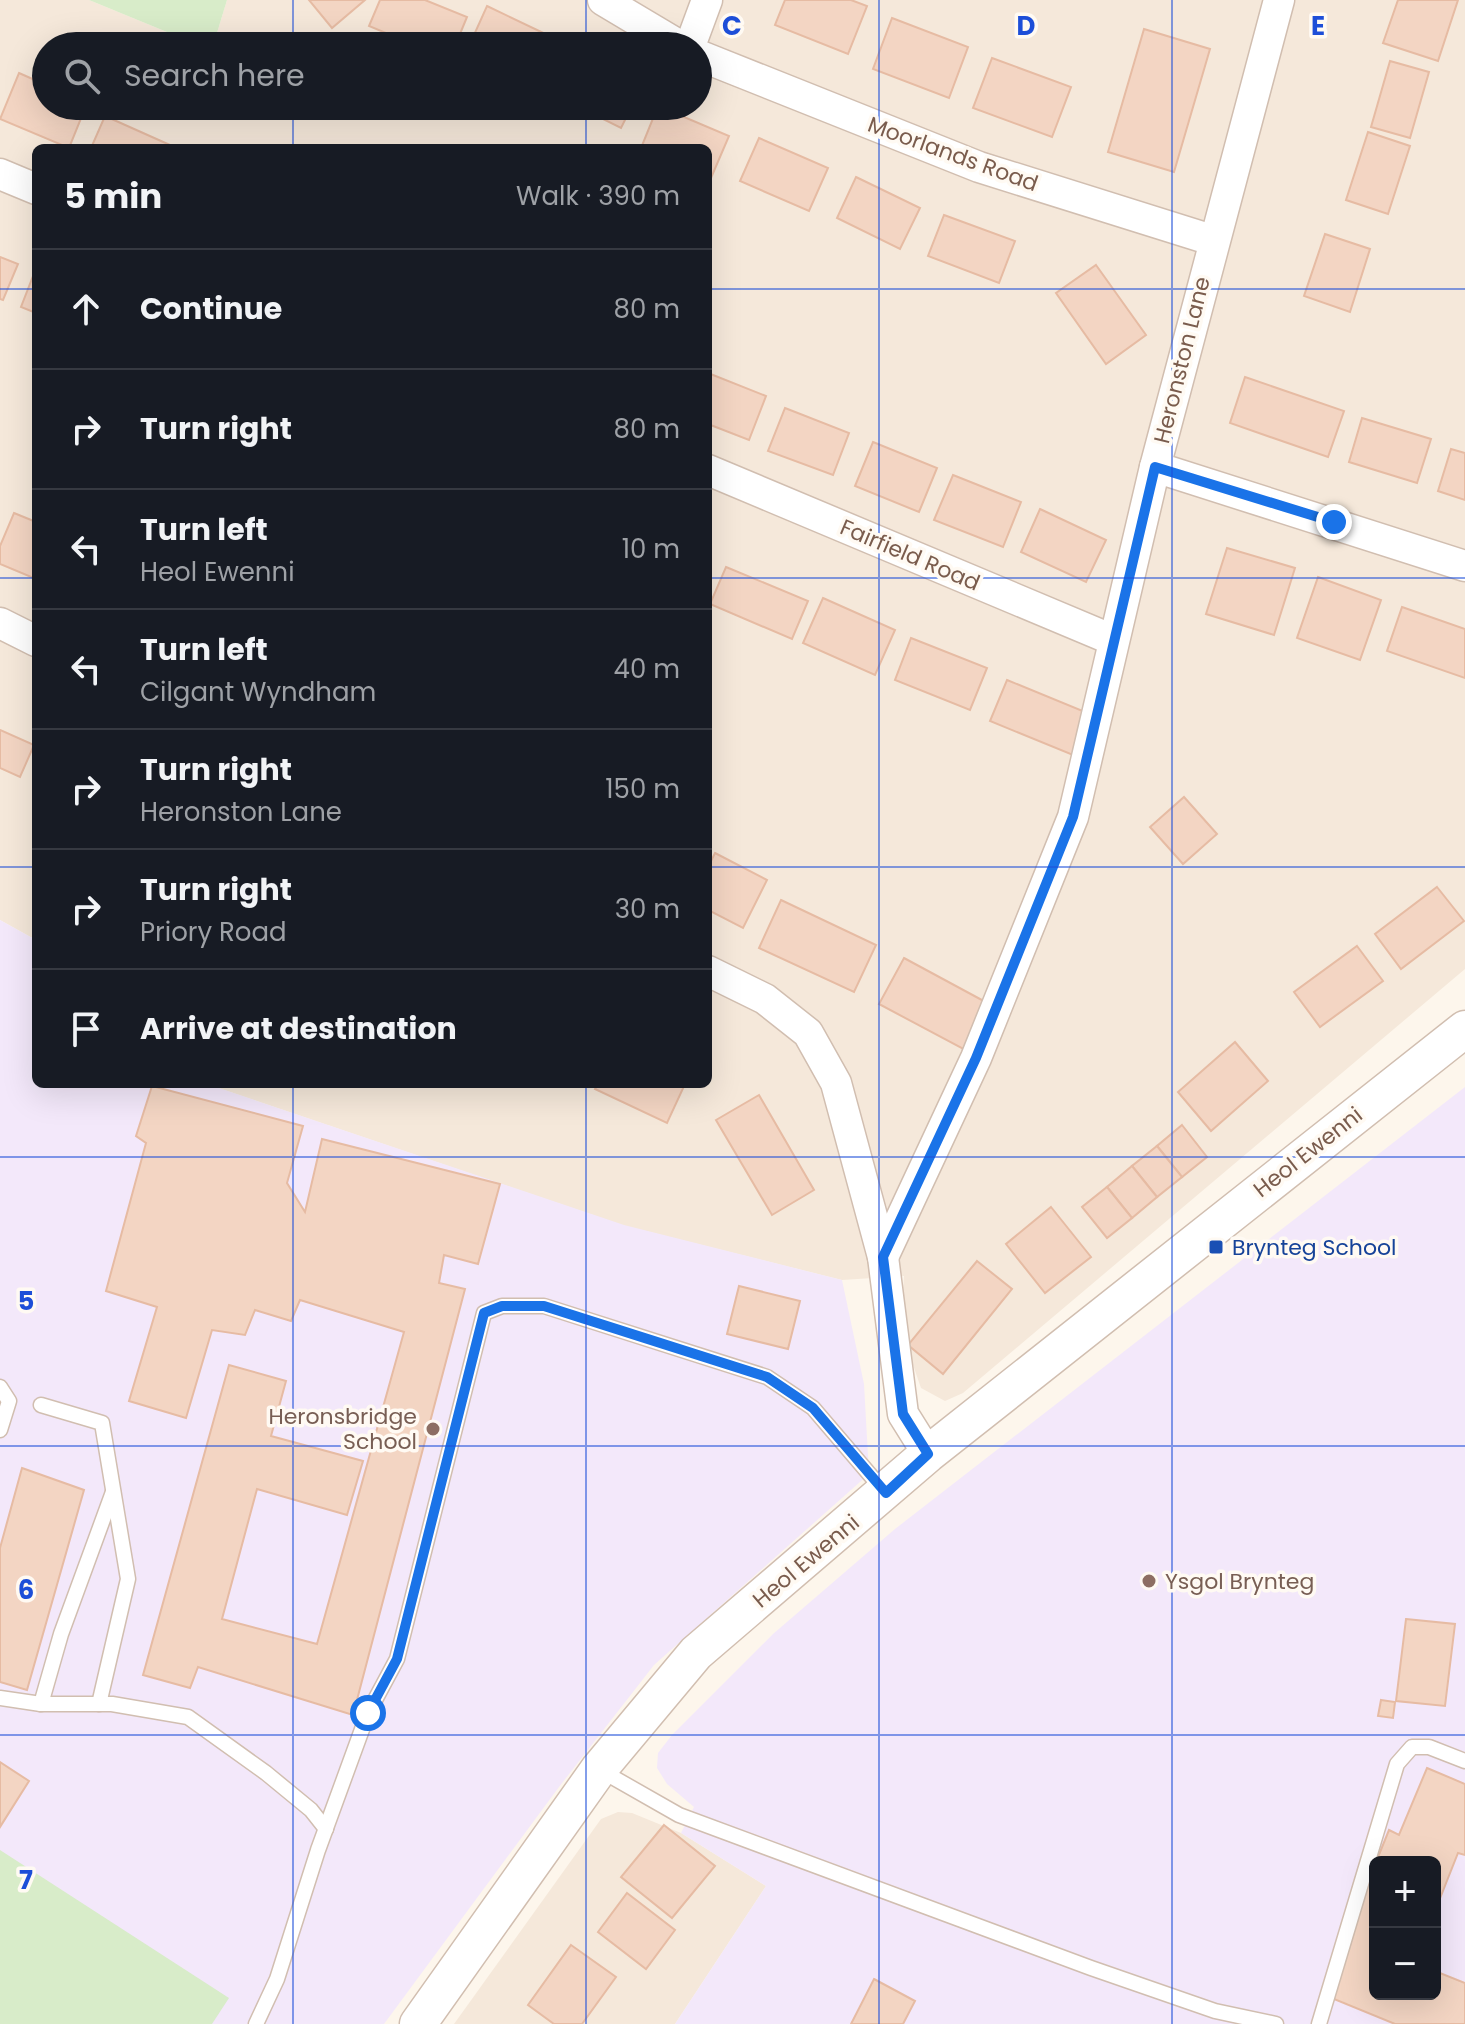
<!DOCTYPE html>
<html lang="en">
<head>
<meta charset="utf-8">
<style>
	:root { --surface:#171b24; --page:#242831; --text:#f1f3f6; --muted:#9ea1a6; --line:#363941 }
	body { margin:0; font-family:Poppins,sans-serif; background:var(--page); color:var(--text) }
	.controls { position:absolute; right:24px; bottom:24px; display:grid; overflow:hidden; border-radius:12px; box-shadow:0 8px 32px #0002 }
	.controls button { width:72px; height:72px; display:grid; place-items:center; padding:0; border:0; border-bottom:2px solid var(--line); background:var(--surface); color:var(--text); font:40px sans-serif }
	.stop { position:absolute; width:24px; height:24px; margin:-18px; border:6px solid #1a73e8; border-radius:50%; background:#fff }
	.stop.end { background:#1a73e8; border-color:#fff; box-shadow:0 2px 8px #0008 }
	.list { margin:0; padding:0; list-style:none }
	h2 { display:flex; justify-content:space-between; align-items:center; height:104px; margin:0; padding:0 32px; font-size:34px }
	h2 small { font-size:26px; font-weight:400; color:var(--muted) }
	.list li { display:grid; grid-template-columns:52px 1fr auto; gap:24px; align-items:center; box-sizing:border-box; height:120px; padding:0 32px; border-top:2px solid var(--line) }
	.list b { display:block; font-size:30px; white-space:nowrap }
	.list p { margin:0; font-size:26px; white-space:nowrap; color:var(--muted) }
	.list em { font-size:26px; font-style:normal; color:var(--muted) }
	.icon { flex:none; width:44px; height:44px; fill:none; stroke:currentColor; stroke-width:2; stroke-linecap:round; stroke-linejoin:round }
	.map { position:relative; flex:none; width:1465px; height:2024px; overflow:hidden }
	.search { position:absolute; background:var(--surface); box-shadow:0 8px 32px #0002; left:32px; top:32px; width:680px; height:88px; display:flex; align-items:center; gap:20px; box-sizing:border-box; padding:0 28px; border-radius:44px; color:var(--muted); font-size:30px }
	.panel { position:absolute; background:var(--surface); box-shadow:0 8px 32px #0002; left:32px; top:144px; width:680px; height:944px; border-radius:12px }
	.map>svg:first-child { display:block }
	.residential { fill:#f5e8da }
	.education { fill:#f3e8fa; fill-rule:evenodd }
	.green { fill:#d8ecc9 }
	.building { fill:#f3d5c3; stroke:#e6bba3; stroke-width:2 }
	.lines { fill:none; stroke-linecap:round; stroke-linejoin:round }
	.service-casing { stroke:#d1beb0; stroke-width:17 }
	.minor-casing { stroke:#d1beb0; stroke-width:33 }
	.tertiary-casing { stroke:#d1beb0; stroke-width:39 }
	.service { stroke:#fff; stroke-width:14 }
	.minor { stroke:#fff; stroke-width:30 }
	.tertiary { stroke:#fff; stroke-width:36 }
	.route { stroke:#1a73e8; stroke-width:10 }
	.grid { fill:none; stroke:#1d4ed8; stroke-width:2; stroke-opacity:0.55 }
	.transit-dot { fill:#1a4fb4; stroke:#fffaf3; stroke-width:3 }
	.education-dot { fill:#8d6e63; stroke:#fffaf3; stroke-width:3 }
	.labels { text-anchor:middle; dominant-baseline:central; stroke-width:7; stroke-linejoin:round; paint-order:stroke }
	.street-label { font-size:22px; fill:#7a5c4d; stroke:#fffaf3 }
	.transit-label { font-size:22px; fill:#164399; stroke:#fffaf3; text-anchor:start }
	.education-label { font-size:22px; fill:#785e54; stroke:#fffaf3; text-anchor:end }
	.grid-label { font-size:26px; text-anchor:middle; font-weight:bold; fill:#1d4ed8; stroke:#fffaf3; stroke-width:7; stroke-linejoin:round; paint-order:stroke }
</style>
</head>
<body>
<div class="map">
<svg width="1465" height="2024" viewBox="0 0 1465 2024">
	<rect width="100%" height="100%" fill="#fdf6ec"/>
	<g class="residential">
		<path d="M0,0H89L201,46H46V106H698V46H213L227,0H1465V969L963,1393L945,1401L921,1388L911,1359L902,1306L904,1276L842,1280L625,1226L207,1084H708V148H36V940L0,920Z"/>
		<path d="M618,1812L632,1813L681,1833L766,1886L675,2024H454L601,1819Z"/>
	</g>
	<g class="education">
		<path d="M0,920L36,940V1084H207L624,1225L842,1280L864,1384L869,1474L654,1665L559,1787L384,2024H0Z"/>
		<path d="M1465,1087V2024H675L766,1886L681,1833L694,1807L667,1784L657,1768L658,1753L672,1735L773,1634L895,1529ZM1375,1862H1435V1994H1375Z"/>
	</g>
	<g class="green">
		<path d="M89,0H227L213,46H201Z"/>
		<path d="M0,1850L229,1998L212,2024H0Z"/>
	</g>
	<g class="building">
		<path d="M309,0H365L332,28Z"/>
		<path d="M380,0H425L467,17L455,46H417L369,26Z"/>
		<path d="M785,0H851L867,6L848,54L775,25Z"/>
		<path d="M1398,0H1458L1438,61L1383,43Z"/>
		<path d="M487,6L556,39L552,46H469Z"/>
		<path d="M892,18L968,47L949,98L873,69Z"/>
		<path d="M1144,29L1210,49L1174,172L1108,152Z"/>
		<path d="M992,58L1071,87L1052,137L973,108Z"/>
		<path d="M1390,61L1429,72L1410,138L1371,127Z"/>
		<path d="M19,73L46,85V106H86L69,148L0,119Z"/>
		<path d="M577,106H632L621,128Z"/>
		<path d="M658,106L729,136L711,178L708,176V148H641Z"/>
		<path d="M105,116L170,145L168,148H91Z"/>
		<path d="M1368,132L1410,146L1388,214L1346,200Z"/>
		<path d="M759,138L828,168L809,211L740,181Z"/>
		<path d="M856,177L920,208L900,249L837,218Z"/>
		<path d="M944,215L1015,241L999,283L928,256Z"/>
		<path d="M1325,234L1370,249L1350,312L1304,296Z"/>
		<path d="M0,257L18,264L3,300L0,299Z"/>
		<path d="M1096,265L1146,335L1106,364L1056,293Z"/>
		<path d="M35,271H36V313L21,307Z"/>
		<path d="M708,373L766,396L749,440L708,424Z"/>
		<path d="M1245,377L1344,411L1328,457L1230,423Z"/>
		<path d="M785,408L849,433L833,475L768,451Z"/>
		<path d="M1362,418L1431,439L1417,483L1349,462Z"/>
		<path d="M873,442L937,468L919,512L855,486Z"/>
		<path d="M1451,449L1465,453V500L1438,491Z"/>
		<path d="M953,475L1021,502L1003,547L934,520Z"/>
		<path d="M1040,509L1106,540L1086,582L1021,552Z"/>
		<path d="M14,513L36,522V579L0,564V546Z"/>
		<path d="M1227,548L1295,568L1274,635L1206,614Z"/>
		<path d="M726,567L808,601L792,639L710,604Z"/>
		<path d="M1318,577L1381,600L1360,660L1297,638Z"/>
		<path d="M823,598L895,630L875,675L803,643Z"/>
		<path d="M1402,607L1465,629V678L1387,651Z"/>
		<path d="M911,638L987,668L970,710L895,680Z"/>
		<path d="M1007,680L1090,714L1073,755L990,721Z"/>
		<path d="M0,730L34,745L20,777L0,768Z"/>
		<path d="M1184,797L1217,834L1183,864L1150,827Z"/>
		<path d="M715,853L767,880L743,928L708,910V867Z"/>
		<path d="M1437,887L1464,921L1401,969L1375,934Z"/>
		<path d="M781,900L876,945L854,992L759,948Z"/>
		<path d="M1357,946L1383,981L1320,1027L1294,992Z"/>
		<path d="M904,958L993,1006L969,1052L879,1004Z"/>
		<path d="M1235,1042L1268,1081L1211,1131L1178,1092Z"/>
		<path d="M598,1084H685L667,1123L595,1089Z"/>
		<path d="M152,1086L303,1126L287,1183L305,1212L322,1139L500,1184L478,1264L444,1255L439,1283L465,1289L353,1715L198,1667L190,1688L143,1675L229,1365L286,1381L271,1436L363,1461L347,1515L257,1489L222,1619L317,1644L404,1332L300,1300L291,1321L255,1310L245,1335L212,1330L186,1418L129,1401L157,1307L106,1291L146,1143L136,1136Z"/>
		<path d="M759,1095L814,1190L772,1215L716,1120Z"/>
		<path d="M1182,1125L1207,1157L1182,1177L1157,1146Z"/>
		<path d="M1157,1146L1182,1177L1157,1197L1132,1166Z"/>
		<path d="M1132,1166L1157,1197L1132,1218L1107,1187Z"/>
		<path d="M1107,1187L1132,1218L1107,1238L1082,1207Z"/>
		<path d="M1051,1207L1091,1257L1045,1293L1006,1244Z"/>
		<path d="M977,1261L1012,1289L943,1374L908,1345Z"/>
		<path d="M739,1286L800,1301L788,1349L727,1334Z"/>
		<path d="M22,1468L84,1490L27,1690L0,1682V1548Z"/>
		<path d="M1406,1619L1455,1624L1445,1706L1396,1701Z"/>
		<path d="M1381,1700L1395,1702L1393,1718L1378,1716Z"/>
		<path d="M0,1762L29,1781L0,1827Z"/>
		<path d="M1427,1768L1465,1784V1855L1458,1853L1435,1911V1862H1376L1389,1830L1399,1835Z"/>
		<path d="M664,1825L715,1866L672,1918L621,1877Z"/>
		<path d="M1375,1864V1994H1435V1971L1465,1983V2024H1395L1329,1997L1351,1942L1344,1939Z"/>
		<path d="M627,1893L675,1930L646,1969L598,1932Z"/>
		<path d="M571,1945L616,1977L582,2024H554L528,2005Z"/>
		<path d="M874,1979L915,2001L903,2024H851Z"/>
	</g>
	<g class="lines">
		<defs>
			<g id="service">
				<path d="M0,1387L9,1401L0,1430"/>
				<path d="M41,1405L102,1423L128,1579L99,1704"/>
				<path d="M0,1698L41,1704H112L188,1717L266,1773L311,1810L326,1829"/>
				<path d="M41,1704L61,1634L113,1492"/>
				<path d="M600,1770L679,1815L1091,1968L1215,2011L1276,2024"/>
				<path d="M256,2024L277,1979L318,1850L368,1713L397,1659L484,1313L502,1306H544L767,1377L813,1408L883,1490"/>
				<path d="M1319,2024L1397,1764L1412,1747H1429L1465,1761"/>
			</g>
			<g id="minor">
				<path d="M603,0L680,46"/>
				<path d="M690,46L707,0"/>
				<path d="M698,55L979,167L1212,240"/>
				<path d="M0,174L36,189"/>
				<path d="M1155,467L1465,566"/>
				<path d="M708,470L1113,640"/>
				<path d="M0,623L36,641"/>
				<path d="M708,971L765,999L808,1033L836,1083L883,1257L903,1414L928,1454"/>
				<path d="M883,1257L976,1058L1073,817L1155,467L1279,0"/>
			</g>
			<path id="tertiary" d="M418,2024L599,1769L696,1653L928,1454L1465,1029"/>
		</defs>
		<use href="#service" class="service-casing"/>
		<use href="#minor" class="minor-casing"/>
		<use href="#tertiary" class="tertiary-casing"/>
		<use href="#service" class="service"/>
		<use href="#minor" class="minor"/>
		<use href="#tertiary" class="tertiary"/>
	</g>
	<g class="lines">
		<path class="route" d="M368,1713L397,1659L484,1313L502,1306H544L767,1377L813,1408L886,1493L928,1454L903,1414L883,1257L976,1058L1073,817L1155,467L1334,522"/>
	</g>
	<path class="grid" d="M293,0V46M586,0V46M879,0V2024M1172,0V2024M293,106V148M586,106V148M0,289H36M708,289H1465M0,578H36M708,578H1465M0,867H36M708,867H1465M293,1084V2024M586,1084V2024M0,1157H1465M0,1446H1465M0,1735H1465"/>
	<rect class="transit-dot" x="1208" y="1239" width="16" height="16" rx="4"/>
	<g class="education-dot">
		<circle cx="433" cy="1429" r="8"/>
		<circle cx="1149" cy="1581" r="8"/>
	</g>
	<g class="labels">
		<g class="street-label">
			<text transform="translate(953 154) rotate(20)">Moorlands Road</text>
			<text transform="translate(1182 360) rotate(-76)">Heronston Lane</text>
			<text transform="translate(910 555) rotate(23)">Fairfield Road</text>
			<text transform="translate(1308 1152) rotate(-38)">Heol Ewenni</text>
			<text transform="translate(806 1561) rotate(-40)">Heol Ewenni</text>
		</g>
		<g class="transit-label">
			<text x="1232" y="1247">Brynteg School</text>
		</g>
		<g class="education-label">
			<text x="417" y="1416">Heronsbridge<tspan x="417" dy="25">School</tspan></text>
			<text x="1165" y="1581" text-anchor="start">Ysgol Brynteg</text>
		</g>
	</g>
	<g class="grid-label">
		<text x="732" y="35">C</text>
		<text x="1026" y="35">D</text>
		<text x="1318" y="35">E</text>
		<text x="26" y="1310">5</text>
		<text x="26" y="1599">6</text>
		<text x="26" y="1889">7</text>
	</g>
</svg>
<div class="controls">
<button>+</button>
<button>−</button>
</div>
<div class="stop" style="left:368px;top:1713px"></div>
<div class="stop end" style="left:1334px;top:522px"></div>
<div class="search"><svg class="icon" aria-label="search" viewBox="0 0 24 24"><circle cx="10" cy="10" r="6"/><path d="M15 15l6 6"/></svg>Search here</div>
<section class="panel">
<h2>5 min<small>Walk · 390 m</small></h2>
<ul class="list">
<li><svg class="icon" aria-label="ahead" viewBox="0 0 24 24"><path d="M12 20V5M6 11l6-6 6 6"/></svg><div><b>Continue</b></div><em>80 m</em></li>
<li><svg class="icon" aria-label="right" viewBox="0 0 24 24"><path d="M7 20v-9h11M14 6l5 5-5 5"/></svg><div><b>Turn right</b></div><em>80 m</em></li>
<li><svg class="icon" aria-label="left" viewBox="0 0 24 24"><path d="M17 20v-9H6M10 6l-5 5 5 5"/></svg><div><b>Turn left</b><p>Heol Ewenni</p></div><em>10 m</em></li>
<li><svg class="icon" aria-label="left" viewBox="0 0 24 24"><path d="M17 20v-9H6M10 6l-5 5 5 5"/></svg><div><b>Turn left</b><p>Cilgant Wyndham</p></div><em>40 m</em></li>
<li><svg class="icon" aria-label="right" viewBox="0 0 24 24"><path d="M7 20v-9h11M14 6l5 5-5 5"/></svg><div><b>Turn right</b><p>Heronston Lane</p></div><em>150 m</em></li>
<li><svg class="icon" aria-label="right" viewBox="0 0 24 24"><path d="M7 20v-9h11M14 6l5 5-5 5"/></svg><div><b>Turn right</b><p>Priory Road</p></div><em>30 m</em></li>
<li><svg class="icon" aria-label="arrive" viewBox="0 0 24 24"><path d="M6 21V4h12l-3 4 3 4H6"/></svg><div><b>Arrive at destination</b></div></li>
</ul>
</section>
</div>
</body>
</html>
